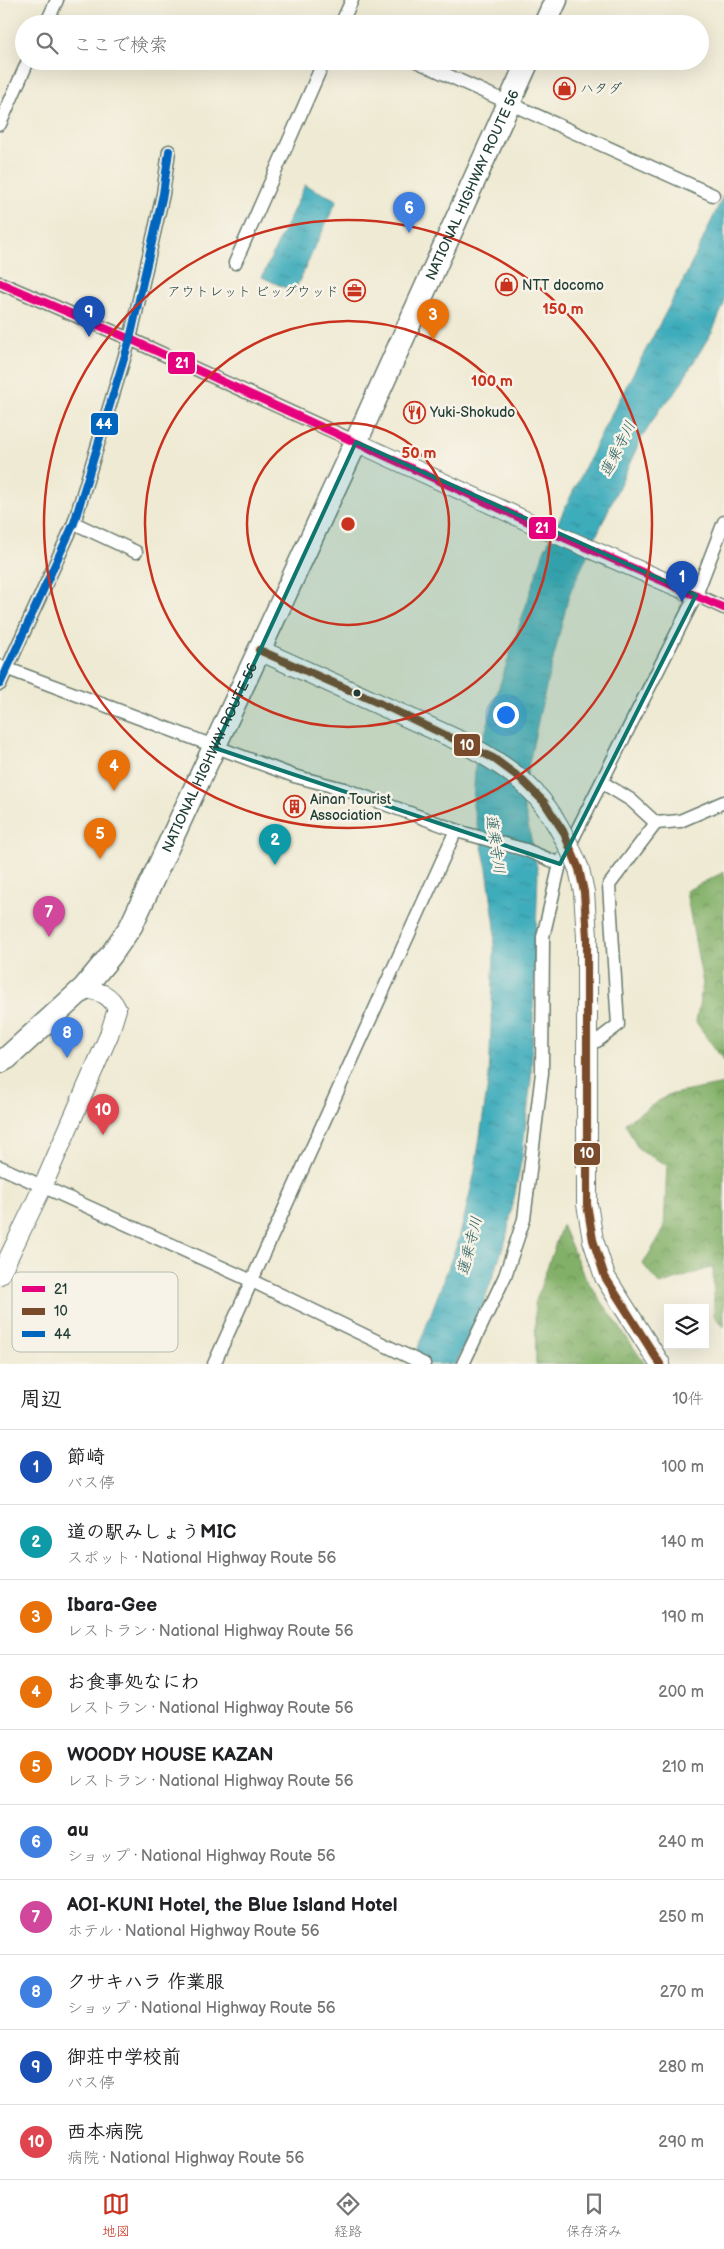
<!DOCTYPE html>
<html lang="ja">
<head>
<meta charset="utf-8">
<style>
	:root { --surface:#fff; --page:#f2f2f2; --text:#202124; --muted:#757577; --line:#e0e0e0; --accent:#c8321e }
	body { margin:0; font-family:"Balsamiq Sans","Klee One",sans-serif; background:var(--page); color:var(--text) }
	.controls { position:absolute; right:15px; bottom:15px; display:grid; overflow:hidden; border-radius:0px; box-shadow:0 5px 20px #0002 }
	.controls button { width:45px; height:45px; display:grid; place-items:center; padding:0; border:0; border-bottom:1px solid var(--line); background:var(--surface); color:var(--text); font:25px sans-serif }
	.you { position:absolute; left:505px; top:714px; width:18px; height:18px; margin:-12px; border:4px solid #fff; border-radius:50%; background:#1a73e8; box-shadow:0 0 0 8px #1a73e833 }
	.badge { display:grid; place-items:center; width:32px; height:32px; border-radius:50%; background:var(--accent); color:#fff; font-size:16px; font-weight:700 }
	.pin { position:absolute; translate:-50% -41px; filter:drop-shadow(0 1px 2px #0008) }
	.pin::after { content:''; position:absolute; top:26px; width:18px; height:15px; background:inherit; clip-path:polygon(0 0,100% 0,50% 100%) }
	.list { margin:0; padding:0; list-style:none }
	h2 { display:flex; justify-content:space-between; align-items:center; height:65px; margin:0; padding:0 20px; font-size:21px }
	h2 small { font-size:16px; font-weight:400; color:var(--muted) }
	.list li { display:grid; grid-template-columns:32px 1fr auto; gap:15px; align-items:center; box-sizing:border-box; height:75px; padding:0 20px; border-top:1px solid var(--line) }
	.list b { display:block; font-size:19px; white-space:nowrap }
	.list p { margin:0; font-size:16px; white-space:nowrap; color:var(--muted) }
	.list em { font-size:16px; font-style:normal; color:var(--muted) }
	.icon { flex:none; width:28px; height:28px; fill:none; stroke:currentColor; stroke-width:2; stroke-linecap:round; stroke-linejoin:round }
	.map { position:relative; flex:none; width:724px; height:1364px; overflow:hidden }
	.search { position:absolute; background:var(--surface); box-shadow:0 5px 20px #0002; left:15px; right:15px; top:15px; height:55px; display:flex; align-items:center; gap:12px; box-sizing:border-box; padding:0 18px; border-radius:28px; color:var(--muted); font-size:19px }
	.sheet { height:815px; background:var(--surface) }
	nav { display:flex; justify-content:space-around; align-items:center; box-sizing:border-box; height:70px; border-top:1px solid var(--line); background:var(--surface); font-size:14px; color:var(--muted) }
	nav a { display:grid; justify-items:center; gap:2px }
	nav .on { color:var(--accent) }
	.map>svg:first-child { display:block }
	.forest { fill:url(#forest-crowns); stroke:#50764e }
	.water { fill:url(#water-ripples); stroke:#2e7478 }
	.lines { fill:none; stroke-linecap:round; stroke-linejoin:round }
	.street-casing { stroke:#687a6c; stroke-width:15 }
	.secondary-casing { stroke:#687a6c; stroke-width:20 }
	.primary-casing { stroke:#687a6c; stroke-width:22 }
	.highway-casing { stroke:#687a6c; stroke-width:25 }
	.street { stroke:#fff; stroke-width:12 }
	.secondary { stroke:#fff; stroke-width:18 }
	.primary { stroke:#fff; stroke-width:20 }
	.highway { stroke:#fff; stroke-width:22 }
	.primary-bridge-casing { stroke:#687a6c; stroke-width:22; stroke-linecap:butt }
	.primary-bridge { stroke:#fff; stroke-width:20 }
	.bus-1-casing { stroke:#f7f3e8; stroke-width:11 }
	.bus-2-casing { stroke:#f7f3e8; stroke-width:11 }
	.bus-3-casing { stroke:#f7f3e8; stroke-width:11 }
	.bus-1 { stroke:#e5007d; stroke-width:8 }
	.bus-2 { stroke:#7a4b2a; stroke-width:8 }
	.bus-3 { stroke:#0065bd; stroke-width:8 }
	.marked { fill:#0f766e; fill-opacity:0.2; stroke:#0f766e; stroke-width:4; stroke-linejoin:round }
	.ring { fill:none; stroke:#c8321e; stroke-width:2.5 }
	.bus-dot { fill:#1f3d34; stroke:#f7f3e8; stroke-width:2 }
	.labels { text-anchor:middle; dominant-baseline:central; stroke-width:5; stroke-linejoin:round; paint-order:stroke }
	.poi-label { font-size:14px; fill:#1f3d34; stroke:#f7f3e8; text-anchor:start }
	.street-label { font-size:14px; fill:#1f3d34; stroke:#f7f3e8 }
	.water-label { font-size:15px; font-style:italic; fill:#285e5c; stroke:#f7f3e8 }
	.key { fill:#f7f3e8; stroke:#b6bcb2; stroke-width:1 }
	.key-label { font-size:14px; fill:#1f3d34 }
	.centre { fill:#c8321e; stroke:#f7f3e8; stroke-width:2.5 }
	.ring-label { font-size:15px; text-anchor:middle; font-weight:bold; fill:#c8321e; stroke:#f7f3e8; stroke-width:5; stroke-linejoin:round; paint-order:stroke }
	.line-badge { stroke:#f7f3e8; stroke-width:2 }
	.badge-label { font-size:14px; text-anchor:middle; font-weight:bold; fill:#fff }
</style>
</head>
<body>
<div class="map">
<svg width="724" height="1364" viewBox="0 0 724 1364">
	<defs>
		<pattern id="forest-crowns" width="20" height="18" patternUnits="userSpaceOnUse" patternTransform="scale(1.25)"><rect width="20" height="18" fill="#82b068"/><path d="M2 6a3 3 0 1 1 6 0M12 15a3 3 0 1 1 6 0" fill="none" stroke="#6a9056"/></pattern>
		<pattern id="water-ripples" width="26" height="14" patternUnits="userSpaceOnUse" patternTransform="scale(1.25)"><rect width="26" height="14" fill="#3dacbb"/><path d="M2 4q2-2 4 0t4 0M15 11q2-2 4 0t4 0" fill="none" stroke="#338d99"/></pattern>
	</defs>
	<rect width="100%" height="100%" fill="#f7f3e8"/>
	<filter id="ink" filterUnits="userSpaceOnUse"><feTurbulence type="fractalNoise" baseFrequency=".02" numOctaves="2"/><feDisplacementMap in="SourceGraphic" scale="10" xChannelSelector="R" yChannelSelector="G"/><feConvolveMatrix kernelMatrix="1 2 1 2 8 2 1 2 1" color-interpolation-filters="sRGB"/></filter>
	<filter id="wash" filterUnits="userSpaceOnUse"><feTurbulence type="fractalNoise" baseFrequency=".0096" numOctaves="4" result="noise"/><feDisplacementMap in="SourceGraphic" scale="20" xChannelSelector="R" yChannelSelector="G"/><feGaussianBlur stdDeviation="1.12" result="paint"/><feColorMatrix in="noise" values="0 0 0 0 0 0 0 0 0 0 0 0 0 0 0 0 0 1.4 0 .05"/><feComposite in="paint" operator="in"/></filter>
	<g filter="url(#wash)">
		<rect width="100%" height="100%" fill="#efead3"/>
		<g class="forest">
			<path d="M724,872V1061L696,1022L703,984L686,891Z"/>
			<path d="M724,1084V1327L714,1316L713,1267L660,1285L643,1264L664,1229L667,1165L639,1150L625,1123L668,1095Z"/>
			<path d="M562,1225L584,1276L645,1364H536L535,1303Z"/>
		</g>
		<g class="water">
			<path d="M305,185L337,200L294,292L262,277Z"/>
			<path d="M724,194V304L713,330L675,393L660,409L640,441L569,595L540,712L522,797L538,872L531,1080L522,1157L506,1239L482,1307L456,1364H412L459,1239L474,1176L489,1077L495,927L487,869L473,806L475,767L496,696L544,551L605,426L688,271Z"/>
		</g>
	</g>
	<g filter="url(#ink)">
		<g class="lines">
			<defs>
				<g id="street">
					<path d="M46,24L57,0"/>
					<path d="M341,24L352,0"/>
					<path d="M416,61L713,195"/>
					<path d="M0,124L28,61"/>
					<path d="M235,263L324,61"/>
					<path d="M0,283L130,339L356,442"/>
					<path d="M74,523L136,552"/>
					<path d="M696,595L724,608"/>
					<path d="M0,666L294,776L344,789L464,833L526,850L560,864"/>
					<path d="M0,684L74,523L130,339L163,194L169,151"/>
					<path d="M603,783L631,800L656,823L680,821L724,802"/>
					<path d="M597,1041L618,1025L609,885L656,823"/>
					<path d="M0,1167L252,1281L424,1364"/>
					<path d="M214,1364L456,830"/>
					<path d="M463,1364L505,1276L524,1219L542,1073L543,937L560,864L696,595L724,522"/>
				</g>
				<g id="secondary">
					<path d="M356,442L544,529L696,595"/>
					<path d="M0,1275L43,1186L109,1035L117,1009C110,994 100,992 84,988"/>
				</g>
				<g id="primary">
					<path d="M259,650L462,742"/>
					<path d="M579,869L584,892L587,937V1204L593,1240L605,1277L660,1364"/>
				</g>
				<g id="highway">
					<path d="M545,24L556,0"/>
					<path id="s1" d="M0,1062L7,1058L84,988L111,955L131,926L356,442L528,61"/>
				</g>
			</defs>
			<use href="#street" class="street-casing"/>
			<use href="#secondary" class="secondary-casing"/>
			<use href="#primary" class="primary-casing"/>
			<use href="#highway" class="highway-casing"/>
			<use href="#street" class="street"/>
			<use href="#secondary" class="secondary"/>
			<use href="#primary" class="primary"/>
			<use href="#highway" class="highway"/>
			<defs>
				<path id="primary-bridge" d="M462,742C527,777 550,800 579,869"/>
			</defs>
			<use href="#primary-bridge" class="primary-bridge-casing"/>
			<use href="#primary-bridge" class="primary-bridge"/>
			<defs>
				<path id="bus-1" d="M0,283L130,339L544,529L724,608"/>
				<path id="bus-2" d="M259,650L381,704L493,758L520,778L544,802L563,831L579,869L584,892L587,937V1204L593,1240L605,1277L660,1364"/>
				<path id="bus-3" d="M0,684L74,523L130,339L163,194L169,151"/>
			</defs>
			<use href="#bus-1" class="bus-1-casing"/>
			<use href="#bus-2" class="bus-2-casing"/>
			<use href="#bus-3" class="bus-3-casing"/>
			<use href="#bus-1" class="bus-1"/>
			<use href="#bus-2" class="bus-2"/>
			<use href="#bus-3" class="bus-3"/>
		</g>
	</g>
	<path class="marked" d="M356,442L696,595L560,864L215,748Z"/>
	<g class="ring">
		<circle cx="348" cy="524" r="101"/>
		<circle cx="348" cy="524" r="203"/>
		<circle cx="348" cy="524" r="304"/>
	</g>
	<defs>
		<symbol id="shop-ring" viewBox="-11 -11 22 22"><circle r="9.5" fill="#f7f3e8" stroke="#c8321e" stroke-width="1.5"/><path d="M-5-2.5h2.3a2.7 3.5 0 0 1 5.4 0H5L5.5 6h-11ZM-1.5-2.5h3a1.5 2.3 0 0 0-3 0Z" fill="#c8321e"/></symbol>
		<symbol id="office-ring" viewBox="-11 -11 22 22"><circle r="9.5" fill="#f7f3e8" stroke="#c8321e" stroke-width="1.5"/><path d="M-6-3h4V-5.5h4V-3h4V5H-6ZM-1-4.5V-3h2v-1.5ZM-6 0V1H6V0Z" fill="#c8321e"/></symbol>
		<symbol id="restaurant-ring" viewBox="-11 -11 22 22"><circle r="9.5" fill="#f7f3e8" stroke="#c8321e" stroke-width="1.5"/><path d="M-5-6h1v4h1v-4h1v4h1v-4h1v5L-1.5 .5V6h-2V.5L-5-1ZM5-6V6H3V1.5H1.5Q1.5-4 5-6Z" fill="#c8321e"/></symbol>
		<symbol id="building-ring" viewBox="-11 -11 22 22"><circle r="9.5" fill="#f7f3e8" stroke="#c8321e" stroke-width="1.5"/><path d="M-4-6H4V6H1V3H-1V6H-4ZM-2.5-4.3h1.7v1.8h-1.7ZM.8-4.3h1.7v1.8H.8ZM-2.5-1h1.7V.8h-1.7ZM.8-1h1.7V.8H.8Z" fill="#c8321e"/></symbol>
	</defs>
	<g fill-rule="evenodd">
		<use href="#shop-ring" x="552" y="76" width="25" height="25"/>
		<use href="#shop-ring" x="494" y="272" width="25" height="25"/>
		<use href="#office-ring" x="342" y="278" width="25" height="25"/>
		<use href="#restaurant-ring" x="402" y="400" width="25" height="25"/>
		<use href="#building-ring" x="282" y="794" width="25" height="25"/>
	</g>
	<circle class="bus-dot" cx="357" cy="693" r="4.5"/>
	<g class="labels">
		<g class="poi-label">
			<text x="580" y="88">ハタダ</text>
			<text x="522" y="285">NTT docomo</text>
			<text x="339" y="291" text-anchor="end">アウトレット ビッグウッド</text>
			<text x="430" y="412">Yuki-Shokudo</text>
			<text x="310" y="799">Ainan Tourist<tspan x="310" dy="16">Association</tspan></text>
		</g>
		<g class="street-label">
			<text stroke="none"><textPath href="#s1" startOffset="1006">NATIONAL HIGHWAY ROUTE 56</textPath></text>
			<text stroke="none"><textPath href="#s1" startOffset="376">NATIONAL HIGHWAY ROUTE 56</textPath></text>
		</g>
		<g class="water-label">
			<text transform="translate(618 449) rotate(-63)">蓮乗寺川</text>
			<text transform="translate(495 844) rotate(82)">蓮乗寺川</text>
			<text transform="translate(470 1246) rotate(-76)">蓮乗寺川</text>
		</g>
	</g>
	<rect x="12" y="1272" width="166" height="80" rx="8" class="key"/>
	<rect x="22" y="1286" width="23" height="6" fill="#e5007d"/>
	<rect x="22" y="1308" width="23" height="7" fill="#7a4b2a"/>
	<rect x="22" y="1331" width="23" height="6" fill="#0065bd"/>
	<g class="key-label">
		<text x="54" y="1294">21</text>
		<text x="54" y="1316">10</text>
		<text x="54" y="1339">44</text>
	</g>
	<circle cx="348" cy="524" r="8" class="centre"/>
	<g class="ring-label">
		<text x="563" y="314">150 m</text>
		<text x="492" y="386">100 m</text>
		<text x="419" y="458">50 m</text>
	</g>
	<g class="line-badge">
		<rect x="167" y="351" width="29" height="24" rx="5" fill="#e5007d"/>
		<rect x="90" y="412" width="29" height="24" rx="5" fill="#0065bd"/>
		<rect x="528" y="516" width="29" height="24" rx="5" fill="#e5007d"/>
		<rect x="453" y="733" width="28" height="24" rx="5" fill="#7a4b2a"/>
		<rect x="573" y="1142" width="28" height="24" rx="5" fill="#7a4b2a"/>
	</g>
	<g class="badge-label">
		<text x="182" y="368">21</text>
		<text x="104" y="429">44</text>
		<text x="542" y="533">21</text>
		<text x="467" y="750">10</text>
		<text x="587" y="1158">10</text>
	</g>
</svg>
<div class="controls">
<button><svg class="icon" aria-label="layers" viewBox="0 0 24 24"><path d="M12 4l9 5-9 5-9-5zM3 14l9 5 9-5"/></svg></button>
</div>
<div class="you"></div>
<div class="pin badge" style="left:682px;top:602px;background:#1a4fb4">1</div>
<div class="pin badge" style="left:275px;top:865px;background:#0f9aa8">2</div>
<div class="pin badge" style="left:433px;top:340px;background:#e8710a">3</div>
<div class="pin badge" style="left:114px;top:791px;background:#e8710a">4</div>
<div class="pin badge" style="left:100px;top:859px;background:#e8710a">5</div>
<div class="pin badge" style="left:409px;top:233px;background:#3f7fe0">6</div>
<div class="pin badge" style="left:49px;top:937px;background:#d1479c">7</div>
<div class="pin badge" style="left:67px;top:1058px;background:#3f7fe0">8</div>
<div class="pin badge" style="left:89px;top:337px;background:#1a4fb4">9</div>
<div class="pin badge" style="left:103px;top:1135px;background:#e0444e">10</div>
<div class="search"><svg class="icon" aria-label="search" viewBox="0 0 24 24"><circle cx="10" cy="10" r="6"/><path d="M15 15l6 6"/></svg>ここで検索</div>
</div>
<section class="sheet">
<h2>周辺<small>10件</small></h2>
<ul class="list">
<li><span class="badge" style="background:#1a4fb4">1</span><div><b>節崎</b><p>バス停</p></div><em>100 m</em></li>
<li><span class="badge" style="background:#0f9aa8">2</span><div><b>道の駅みしょうMIC</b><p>スポット · National Highway Route 56</p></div><em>140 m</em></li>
<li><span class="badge" style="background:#e8710a">3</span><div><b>Ibara-Gee</b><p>レストラン · National Highway Route 56</p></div><em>190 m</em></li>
<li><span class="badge" style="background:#e8710a">4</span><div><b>お食事処なにわ</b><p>レストラン · National Highway Route 56</p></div><em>200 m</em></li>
<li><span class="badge" style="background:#e8710a">5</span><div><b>WOODY HOUSE KAZAN</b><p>レストラン · National Highway Route 56</p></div><em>210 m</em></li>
<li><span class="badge" style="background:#3f7fe0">6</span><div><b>au</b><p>ショップ · National Highway Route 56</p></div><em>240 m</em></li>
<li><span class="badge" style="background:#d1479c">7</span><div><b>AOI-KUNI Hotel, the Blue Island Hotel</b><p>ホテル · National Highway Route 56</p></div><em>250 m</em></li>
<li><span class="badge" style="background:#3f7fe0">8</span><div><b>クサキハラ 作業服</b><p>ショップ · National Highway Route 56</p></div><em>270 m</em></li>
<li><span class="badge" style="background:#1a4fb4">9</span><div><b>御荘中学校前</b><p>バス停</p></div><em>280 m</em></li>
<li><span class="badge" style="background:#e0444e">10</span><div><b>西本病院</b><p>病院 · National Highway Route 56</p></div><em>290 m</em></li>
</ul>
</section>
<nav>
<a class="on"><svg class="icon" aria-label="map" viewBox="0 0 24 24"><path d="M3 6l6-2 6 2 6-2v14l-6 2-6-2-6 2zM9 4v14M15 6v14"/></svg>地図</a>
<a><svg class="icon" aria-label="directions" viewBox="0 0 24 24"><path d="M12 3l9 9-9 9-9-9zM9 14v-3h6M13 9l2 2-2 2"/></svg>経路</a>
<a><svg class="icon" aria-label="saved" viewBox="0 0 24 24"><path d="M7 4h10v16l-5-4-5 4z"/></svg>保存済み</a>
</nav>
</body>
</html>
